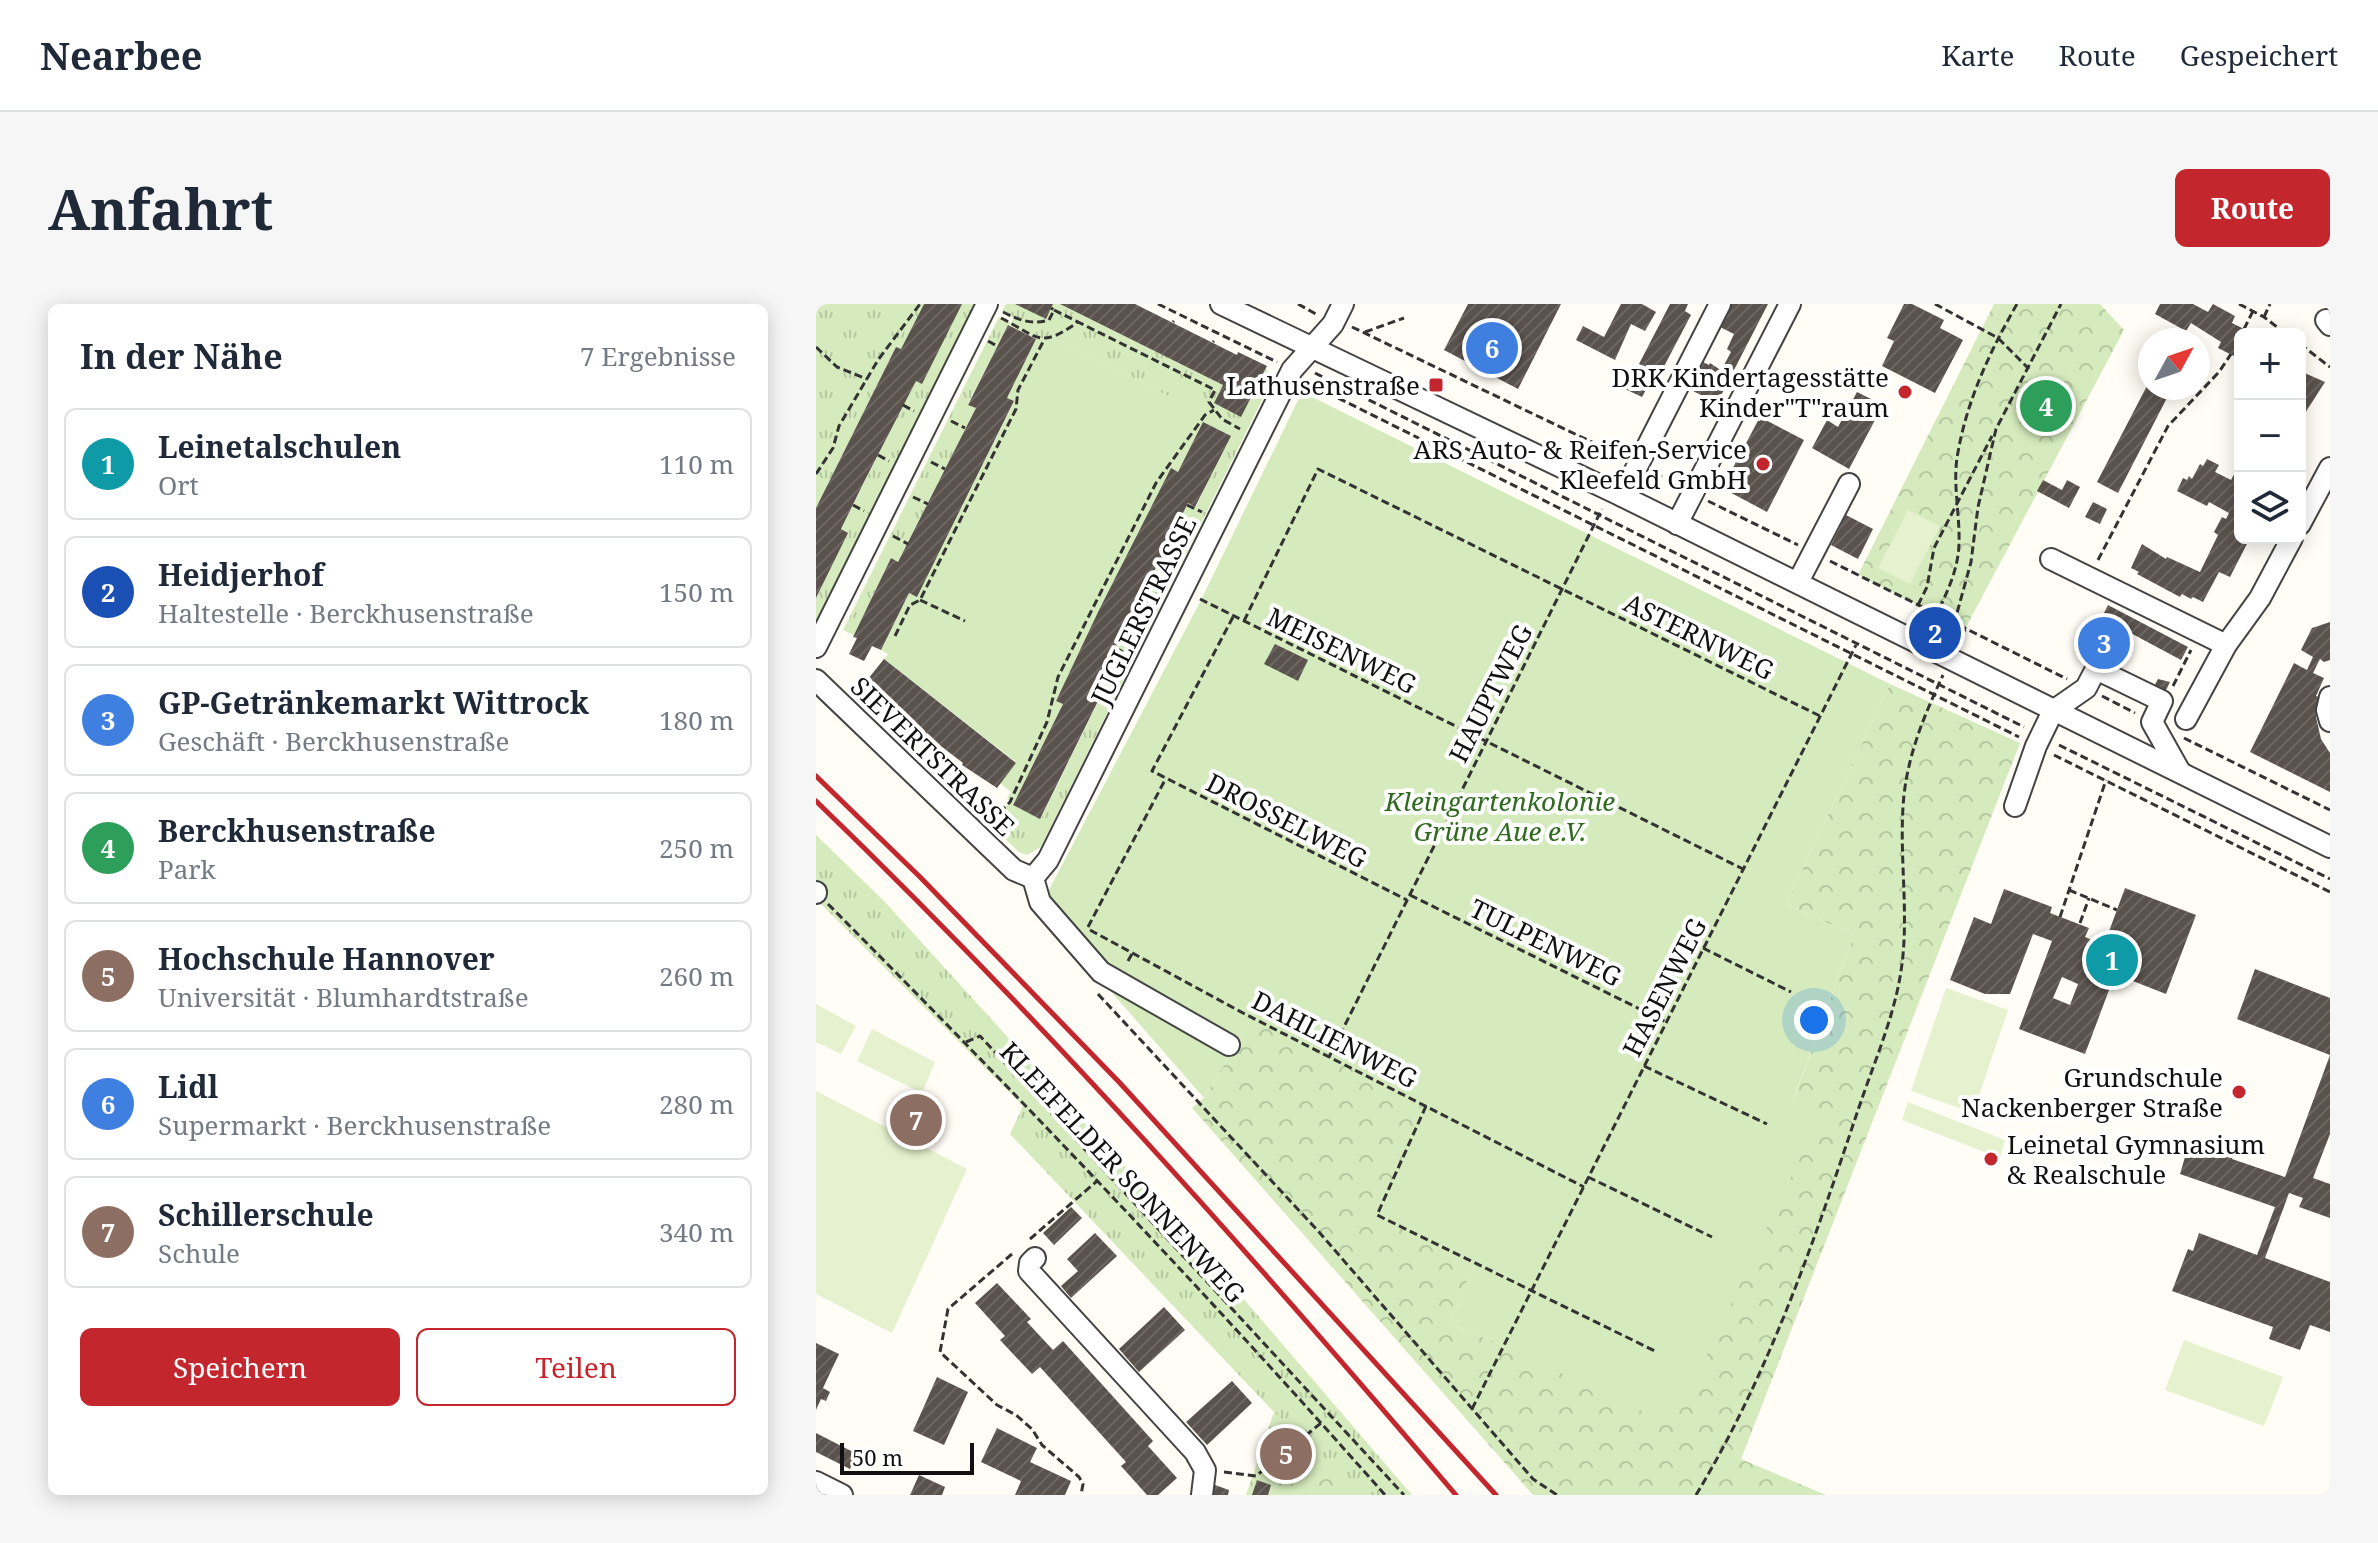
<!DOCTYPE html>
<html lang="de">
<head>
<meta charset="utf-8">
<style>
	:root { --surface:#fff; --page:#f6f6f7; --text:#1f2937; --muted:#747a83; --line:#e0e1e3; --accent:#c4262e }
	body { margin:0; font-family:"Noto Serif",serif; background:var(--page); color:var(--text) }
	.controls { position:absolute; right:24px; top:24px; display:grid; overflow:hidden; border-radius:12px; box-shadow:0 4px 20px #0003 }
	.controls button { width:72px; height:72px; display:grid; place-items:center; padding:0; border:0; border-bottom:2px solid var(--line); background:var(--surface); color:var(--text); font:40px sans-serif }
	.compass { position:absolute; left:1322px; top:24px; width:72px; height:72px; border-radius:50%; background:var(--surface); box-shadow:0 4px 20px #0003; rotate:50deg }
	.scale { position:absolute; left:24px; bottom:20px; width:134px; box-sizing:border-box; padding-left:8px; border:4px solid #111; border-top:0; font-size:22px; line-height:28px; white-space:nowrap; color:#111; -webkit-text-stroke:6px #fff; paint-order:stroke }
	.you { position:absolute; left:998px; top:716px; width:28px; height:28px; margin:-20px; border:6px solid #fff; border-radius:50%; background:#1a73e8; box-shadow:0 0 0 12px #1a73e833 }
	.badge { display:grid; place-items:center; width:52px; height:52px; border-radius:50%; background:var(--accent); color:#fff; font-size:26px; font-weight:700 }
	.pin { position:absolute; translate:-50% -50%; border:4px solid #fff; box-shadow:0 2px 8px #0006 }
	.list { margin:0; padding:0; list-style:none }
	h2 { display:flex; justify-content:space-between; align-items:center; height:104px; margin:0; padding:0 32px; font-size:34px }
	h2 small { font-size:26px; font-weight:400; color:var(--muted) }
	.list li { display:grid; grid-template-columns:52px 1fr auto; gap:24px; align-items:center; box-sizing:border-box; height:112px; margin:0 16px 16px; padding:0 16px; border:2px solid var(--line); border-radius:12px }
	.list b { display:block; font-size:30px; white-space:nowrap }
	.list p { margin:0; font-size:26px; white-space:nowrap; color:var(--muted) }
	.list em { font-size:26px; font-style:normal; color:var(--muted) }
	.actions { display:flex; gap:16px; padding:24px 32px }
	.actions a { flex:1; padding:18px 0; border:2px solid var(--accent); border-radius:12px; text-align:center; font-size:28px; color:var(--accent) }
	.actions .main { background:var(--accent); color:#fff }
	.icon { flex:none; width:44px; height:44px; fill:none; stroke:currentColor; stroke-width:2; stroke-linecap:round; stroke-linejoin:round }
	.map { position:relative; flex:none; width:1514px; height:1191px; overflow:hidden; border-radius:12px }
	header { display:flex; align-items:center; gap:48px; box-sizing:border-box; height:112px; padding:0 40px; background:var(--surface); border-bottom:2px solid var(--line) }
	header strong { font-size:38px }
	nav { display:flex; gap:44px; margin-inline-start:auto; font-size:28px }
	.intro { display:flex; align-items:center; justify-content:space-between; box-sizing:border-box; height:192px; padding:0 48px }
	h1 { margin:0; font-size:56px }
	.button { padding:20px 36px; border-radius:12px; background:var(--accent); color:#fff; font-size:28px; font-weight:700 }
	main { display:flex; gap:48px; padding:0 48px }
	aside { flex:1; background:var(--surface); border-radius:12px; box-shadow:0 4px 20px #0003 }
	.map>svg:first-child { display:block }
	.grass { fill:url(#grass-tufts) }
	.park { fill:url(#park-crowns) }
	.garden { fill:#d5ebbd }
	.pitch { fill:#e6f2cf }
	.building { fill:url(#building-hatch); fill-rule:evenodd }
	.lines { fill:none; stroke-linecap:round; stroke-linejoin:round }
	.minor-casing { stroke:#444; stroke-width:24 }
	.path { stroke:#333; stroke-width:3; stroke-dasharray:8 4; stroke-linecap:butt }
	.minor { stroke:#fff; stroke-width:20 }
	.rail { stroke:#c4262e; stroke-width:5 }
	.poi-dot { fill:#c4262e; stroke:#fff; stroke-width:3 }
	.labels { text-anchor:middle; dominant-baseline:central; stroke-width:8; stroke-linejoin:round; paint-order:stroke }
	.poi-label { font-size:26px; fill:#111; stroke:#fff; text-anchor:end }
	.street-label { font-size:26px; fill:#111; stroke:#fff }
	.park-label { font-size:26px; font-style:italic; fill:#2f6b1f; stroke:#fff }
</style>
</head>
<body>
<header>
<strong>Nearbee</strong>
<nav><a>Karte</a><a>Route</a><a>Gespeichert</a></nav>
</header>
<div class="intro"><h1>Anfahrt</h1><a class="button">Route</a></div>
<main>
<aside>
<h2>In der Nähe<small>7 Ergebnisse</small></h2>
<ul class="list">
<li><span class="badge" style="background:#0f9aa8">1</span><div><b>Leinetalschulen</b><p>Ort</p></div><em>110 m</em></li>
<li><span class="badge" style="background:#1a4fb4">2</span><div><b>Heidjerhof</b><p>Haltestelle · Berckhusenstraße</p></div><em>150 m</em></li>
<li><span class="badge" style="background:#3f7fe0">3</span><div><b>GP-Getränkemarkt Wittrock</b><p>Geschäft · Berckhusenstraße</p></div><em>180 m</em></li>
<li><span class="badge" style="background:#2e9e5b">4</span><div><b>Berckhusenstraße</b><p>Park</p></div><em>250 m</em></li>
<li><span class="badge" style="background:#8d6e63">5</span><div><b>Hochschule Hannover</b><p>Universität · Blumhardtstraße</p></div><em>260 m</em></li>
<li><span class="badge" style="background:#3f7fe0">6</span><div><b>Lidl</b><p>Supermarkt · Berckhusenstraße</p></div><em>280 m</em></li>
<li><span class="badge" style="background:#8d6e63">7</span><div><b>Schillerschule</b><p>Schule</p></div><em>340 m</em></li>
</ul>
<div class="actions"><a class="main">Speichern</a><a>Teilen</a></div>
</aside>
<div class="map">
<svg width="1514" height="1191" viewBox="0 0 1514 1191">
	<defs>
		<pattern id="grass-tufts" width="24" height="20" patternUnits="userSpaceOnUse" patternTransform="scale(2)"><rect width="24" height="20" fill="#d5ebbd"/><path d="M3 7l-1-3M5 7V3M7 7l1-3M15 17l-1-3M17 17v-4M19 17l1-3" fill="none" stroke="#b6c8a1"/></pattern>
		<pattern id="park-crowns" width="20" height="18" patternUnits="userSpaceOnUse" patternTransform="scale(2)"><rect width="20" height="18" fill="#d5ebbd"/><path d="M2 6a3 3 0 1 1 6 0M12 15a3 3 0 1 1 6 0" fill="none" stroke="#b6c8a1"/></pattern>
		<pattern id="building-hatch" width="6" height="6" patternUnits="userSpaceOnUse" patternTransform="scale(2)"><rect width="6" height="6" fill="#5a524d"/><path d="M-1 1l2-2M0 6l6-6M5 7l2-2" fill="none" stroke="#6d6662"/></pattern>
	</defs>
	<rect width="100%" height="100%" fill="#fffdf5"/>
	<g class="grass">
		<path d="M0,0H108L85,45L80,44L0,204Z"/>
		<path d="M146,0H159L0,320V294L32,229L25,225L99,77Z"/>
		<path d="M190,0H203L229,15L237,0H244L407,81L398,99L425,112L450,64L456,76L225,543L211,551L203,548L173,520L194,498L225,514L284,394L278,390L372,199L380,203L416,125L238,34L228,36L196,20L192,21L152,100L160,104L82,258L75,254L38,331L27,326L183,13L195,19L198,14L186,7Z"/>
		<path d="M0,531L68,597L388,949L596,1191H531L458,1108L194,830L207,802L0,595Z"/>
	</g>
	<g class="park">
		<path d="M1178,0H1284L1308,26L1149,325L1042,271Z"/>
		<path d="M1074,380L1204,439L925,1155L1010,1191H717L376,804L388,794L436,714L610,802L562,910L659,959L633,1019L688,1042L1006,809L977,797L1038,631L970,600Z"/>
		<path d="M458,1108L537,1191H430Z"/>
	</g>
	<g class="garden">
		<path d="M196,20L227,36L238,34L417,125L414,132L362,168L355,165L240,397L247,400L197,501L191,494L195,488L184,479L200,458L68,355L72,350L65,346L93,289L101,292L198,98L191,94L220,35L194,22Z"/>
		<path d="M486,88L1074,380L970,600L1038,631L977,796L1006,808L857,1122L688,1042L633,1019L659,959L561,911L609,802L436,714L388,794L223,605L385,296Z"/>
	</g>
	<g class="pitch">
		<path d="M1092,206L1124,222L1094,280L1062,264Z"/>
		<path d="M1130,684L1192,706L1157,809L1095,787Z"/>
		<path d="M0,700L40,722L25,750L0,738Z"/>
		<path d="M56,725L119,758L106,789L41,757Z"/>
		<path d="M0,787L151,865L76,1029L0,990Z"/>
		<path d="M1092,798L1189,836L1184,854L1086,816Z"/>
		<path d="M1368,1036L1467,1073L1448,1122L1349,1086Z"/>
	</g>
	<g class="building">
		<path d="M108,0H146L106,80L100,77L49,176L25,225L32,229L0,294V204L80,43L85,45Z"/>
		<path d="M199,0H237L230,15Z"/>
		<path d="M244,0H319L421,51L422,48L451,62L425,113L398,99L407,81Z"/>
		<path d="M652,0H745L702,85L628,46Z"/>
		<path d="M805,0H826L840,8L829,27L815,20L799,56L760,36L767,22L788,33Z"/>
		<path d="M854,0H872L869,7L875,11L844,70L823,60Z"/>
		<path d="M913,0H952L918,66L908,61L915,48L911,45L918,30L902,22Z"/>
		<path d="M1088,0H1096L1128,16L1124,24L1147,36L1119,89L1066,62L1078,37L1071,34Z"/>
		<path d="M1344,0H1377L1392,8L1397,0L1419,12L1416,19L1438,30H1424V55L1402,44L1405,38L1375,19L1370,27L1339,10Z"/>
		<path d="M192,21L220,35L191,94L198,97L101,293L93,289L65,346L56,342L48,357L33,350L41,334L37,333L75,254L82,258L160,104L152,101Z"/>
		<path d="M883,56L893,61L894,59L915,73L901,99L869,83Z"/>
		<path d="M818,66L827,71L825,76L833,80L826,93L809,85Z"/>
		<path d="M1484,67L1509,78L1484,117Z"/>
		<path d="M1334,76V84L1355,86L1302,189L1281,178Z"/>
		<path d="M1041,88L1067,101L1033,165L996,144L1011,116L1022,123Z"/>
		<path d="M944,113L988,136L951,208L906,184Z"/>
		<path d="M387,118L415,132L379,203L372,199L300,344L278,390L284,393L224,515L197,501L247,400L240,397L283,306L355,164L362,168Z"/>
		<path d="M1391,155L1403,161L1399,168L1415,176L1424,159V234L1433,236L1414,273L1403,268L1387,298L1377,293L1375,295L1366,290L1364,293L1321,270L1323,268L1315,264L1326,240L1350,255L1351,253L1384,268L1402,231L1398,228L1406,213L1410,215L1413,209L1393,198L1391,202L1361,187L1367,174L1371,176L1373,172L1376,175L1384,160L1387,162Z"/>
		<path d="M1227,176L1246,186L1251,176L1264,183L1253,204L1221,187Z"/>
		<path d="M1277,198L1291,205L1284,220L1269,213Z"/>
		<path d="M1030,211L1057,225L1042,255L1015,241Z"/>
		<path d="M1292,301L1372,343L1365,356L1309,326L1291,362L1267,350Z"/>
		<path d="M1514,318V356L1508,358L1504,355L1497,369L1508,374L1500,392L1503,393L1500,413L1505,435L1514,449V488L1434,448L1478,359L1491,366L1497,353L1485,346L1496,324Z"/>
		<path d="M459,340L492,356L482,377L448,360Z"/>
		<path d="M68,355L200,459L181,484L146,461L147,459L62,394L64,392L48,380Z"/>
		<path d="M1342,375L1354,378L1346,394L1335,388Z"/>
		<path d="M1309,584L1380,611L1350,690L1299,670L1269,750L1203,725L1236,637L1217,630L1194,690H1169L1134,676L1158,613L1175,620L1188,585L1236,603L1234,609L1273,624L1269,633L1288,641ZM1246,673L1262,680L1254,701L1237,694Z"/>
		<path d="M1439,665L1514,694V830L1497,874L1514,880V914L1483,903L1487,894L1473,889L1449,954L1514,978V1028L1494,1021L1484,1046L1453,1035L1457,1023L1356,987L1372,945L1377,947L1383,929L1441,951L1459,903L1364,870L1371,846L1386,851L1390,836L1418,846L1416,855L1469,873L1514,751L1421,715Z"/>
		<path d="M255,903L266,914L238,941L227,929Z"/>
		<path d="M279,929L301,952L255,994L245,982L262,967L251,955Z"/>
		<path d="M181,979L215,1015L211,1018L237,1046L247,1037L337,1137L332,1142L361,1174L342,1191H331L305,1162L310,1158L224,1063L216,1070L184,1036L189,1032L159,999Z"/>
		<path d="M348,1003L369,1026L323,1068L303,1045Z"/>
		<path d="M0,1039L23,1050L7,1084L14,1088L10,1097L5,1095L0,1106Z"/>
		<path d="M121,1073L152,1088L128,1141L97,1127Z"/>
		<path d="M416,1077L436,1099L391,1141L370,1118Z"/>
		<path d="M181,1124L221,1144L214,1158L255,1177L249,1191H199L205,1177L165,1158Z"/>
		<path d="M0,1129L41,1150L34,1165L0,1148Z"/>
		<path d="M103,1171L129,1183L126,1191H94Z"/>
		<path d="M441,1176L455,1181L452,1191H436Z"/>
		<path d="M399,1181L413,1186L412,1191H395Z"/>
	</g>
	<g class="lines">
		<defs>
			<g id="minor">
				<path d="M405,0L806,192L1514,543"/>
				<path d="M1510,16L1514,21"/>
				<path d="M806,192L904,0"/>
				<path d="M861,220L974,0"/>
				<path d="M1484,220L1514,164"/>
				<path d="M1235,255L1410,341"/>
				<path d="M982,278L1033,180"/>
				<path d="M0,343L171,0"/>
				<path d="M0,376L198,566L217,574L232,556L476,66L517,20L527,0"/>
				<path d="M1514,393L1511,406L1514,417"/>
				<path d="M1370,415L1410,341L1444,294L1476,234"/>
				<path d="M1199,502L1220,442L1237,407L1270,384L1280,365L1346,397L1336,418L1363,466"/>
				<path d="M217,574L224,598L285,668L413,741"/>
				<path d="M0,588V589"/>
				<path d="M219,954L214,959L213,967L379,1148L389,1166L386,1191"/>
				<path d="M0,1178L26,1191"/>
			</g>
		</defs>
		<use href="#minor" class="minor-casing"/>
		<g class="path">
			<path d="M342,0L461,58"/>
			<path d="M482,0L500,10"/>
			<path d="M1119,0L1182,34L1213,65"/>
			<path d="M1423,0L1448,13L1470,30"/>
			<path d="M238,6L262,18"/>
			<path d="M187,8C203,16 215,21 233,16L238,6L235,4"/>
			<path d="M1448,13L1454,0"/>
			<path d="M185,14C224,34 223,45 262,18L399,86L393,98L406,115L424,125"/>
			<path d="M357,18L358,17"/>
			<path d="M536,23L807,153"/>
			<path d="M1428,25L1437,7"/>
			<path d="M549,28L588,14"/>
			<path d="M172,37L181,42"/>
			<path d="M397,38L398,37"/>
			<path d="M1484,40L1514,63"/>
			<path d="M0,43L21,63L51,75"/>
			<path d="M499,69L1208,423"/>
			<path d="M490,78L1203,433"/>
			<path d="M87,101L98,107"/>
			<path d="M135,117L149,124"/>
			<path d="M62,151L73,157"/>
			<path d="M115,158L129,165"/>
			<path d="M839,169L860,181"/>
			<path d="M0,170L17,144L23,122L62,56L104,0"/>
			<path d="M97,193L112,200"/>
			<path d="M892,197L982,241"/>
			<path d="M37,201L48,207"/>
			<path d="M371,201L386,208"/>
			<path d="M77,232L92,240"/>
			<path d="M350,245L365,251"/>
			<path d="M1282,256L1352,122L1403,68L1415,50"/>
			<path d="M1014,257L1251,375"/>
			<path d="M325,295L339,302"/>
			<path d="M384,295L927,565"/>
			<path d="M104,296L149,317"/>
			<path d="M1102,301L1111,283L1118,244L1176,132"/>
			<path d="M417,313L336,467L591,596"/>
			<path d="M428,317L502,165L1004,412"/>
			<path d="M1138,320L1155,258L1162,203L1180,125L1245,0"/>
			<path d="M1113,326C1126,298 1142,271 1143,240C1144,211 1137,182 1141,154C1150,98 1173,49 1201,0"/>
			<path d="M79,332L94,301L104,296L200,105L202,86L228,36"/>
			<path d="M1143,339L1149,325"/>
			<path d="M300,344L314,352"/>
			<path d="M1357,382L1375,346"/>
			<path d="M279,388L293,395"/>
			<path d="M1286,392L1319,409"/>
			<path d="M1368,434L1514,506"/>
			<path d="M1243,441L1514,575"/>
			<path d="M1238,451L1514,588"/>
			<path d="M175,517L194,498L231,418L242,373L340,179L389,111L398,106"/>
			<path d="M1253,586L1301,606"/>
			<path d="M594,591L850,718"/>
			<path d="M12,600C203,792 390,988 569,1191"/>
			<path d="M1244,613L1290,476"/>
			<path d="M1264,619L1273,594"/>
			<path d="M272,623L350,474"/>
			<path d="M274,626L427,709L768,883"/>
			<path d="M887,644L975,688"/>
			<path d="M312,657L317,648"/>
			<path d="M282,690L503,928L717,1175L741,1191"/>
			<path d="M150,738L164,732L588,1191"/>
			<path d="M513,753L786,205"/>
			<path d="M828,762L951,820"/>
			<path d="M610,802L561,911L839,1047"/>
			<path d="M772,873L896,933"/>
			<path d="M214,935L281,877"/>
			<path d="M196,950L132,1005L124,1048L181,1101L200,1111L216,1125L226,1141L263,1173L267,1180L265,1191"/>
			<path d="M656,1105L1040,341"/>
			<path d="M408,1168L440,1172L505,1119"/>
			<path d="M880,1191C952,1072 998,938 1042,806C1057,761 1078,714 1085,667C1094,609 1082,549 1088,491C1093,447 1109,410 1127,371"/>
			<path d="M1512,1191L1514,1186"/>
		</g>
		<use href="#minor" class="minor"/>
		<g class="rail">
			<path d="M0,472L104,573L303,778L680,1191"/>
			<path d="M0,497C227,716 436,951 640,1191"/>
		</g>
	</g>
	<g class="poi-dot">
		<rect x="612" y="73" width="16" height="16" rx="4"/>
		<circle cx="1089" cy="88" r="8"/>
		<circle cx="947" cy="160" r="8"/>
		<circle cx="1423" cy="788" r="8"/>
		<circle cx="1175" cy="855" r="8"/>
	</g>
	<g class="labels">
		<g class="poi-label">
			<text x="1073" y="73">DRK Kindertagesstätte<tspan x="1073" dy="30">Kinder"T"raum</tspan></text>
			<text x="604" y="81">Lathusenstraße</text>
			<text x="931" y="145">ARS Auto- &amp; Reifen-Service<tspan x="931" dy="30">Kleefeld GmbH</tspan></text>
			<text x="1407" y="773">Grundschule<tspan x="1407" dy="30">Nackenberger Straße</tspan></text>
			<text x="1191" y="840" text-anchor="start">Leinetal Gymnasium<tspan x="1191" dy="30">&amp; Realschule</tspan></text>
		</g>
		<g class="street-label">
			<text transform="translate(327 306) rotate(-64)">JUGLERSTRASSE</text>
			<text transform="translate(883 332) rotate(26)">ASTERNWEG</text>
			<text transform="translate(526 346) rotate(26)">MEISENWEG</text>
			<text transform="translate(674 389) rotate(-63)">HAUPTWEG</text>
			<text transform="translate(117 452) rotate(44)">SIEVERTSTRASSE</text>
			<text transform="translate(471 516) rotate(27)">DROSSELWEG</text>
			<text transform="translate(730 638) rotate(26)">TULPENWEG</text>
			<text transform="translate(848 683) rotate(-63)">HASENWEG</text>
			<text transform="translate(519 735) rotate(27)">DAHLIENWEG</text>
			<text transform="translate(307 868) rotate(47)">KLEEFELDER SONNENWEG</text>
		</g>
		<g class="park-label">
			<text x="684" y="497">Kleingartenkolonie<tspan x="684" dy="30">Grüne Aue e.V.</tspan></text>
		</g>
	</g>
</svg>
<div class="controls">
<button>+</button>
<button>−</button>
<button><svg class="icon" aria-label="layers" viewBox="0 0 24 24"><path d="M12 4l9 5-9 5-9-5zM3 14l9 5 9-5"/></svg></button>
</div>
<svg class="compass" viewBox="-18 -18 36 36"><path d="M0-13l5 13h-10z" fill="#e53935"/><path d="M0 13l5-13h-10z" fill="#747a83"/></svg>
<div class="scale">50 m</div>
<div class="you"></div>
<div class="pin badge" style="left:1296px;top:656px;background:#0f9aa8">1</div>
<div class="pin badge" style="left:1119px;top:329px;background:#1a4fb4">2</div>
<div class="pin badge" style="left:1288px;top:339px;background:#3f7fe0">3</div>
<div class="pin badge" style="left:1230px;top:102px;background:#2e9e5b">4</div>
<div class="pin badge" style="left:470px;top:1150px;background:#8d6e63">5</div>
<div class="pin badge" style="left:676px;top:44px;background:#3f7fe0">6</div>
<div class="pin badge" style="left:100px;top:816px;background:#8d6e63">7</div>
</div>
</main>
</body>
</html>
